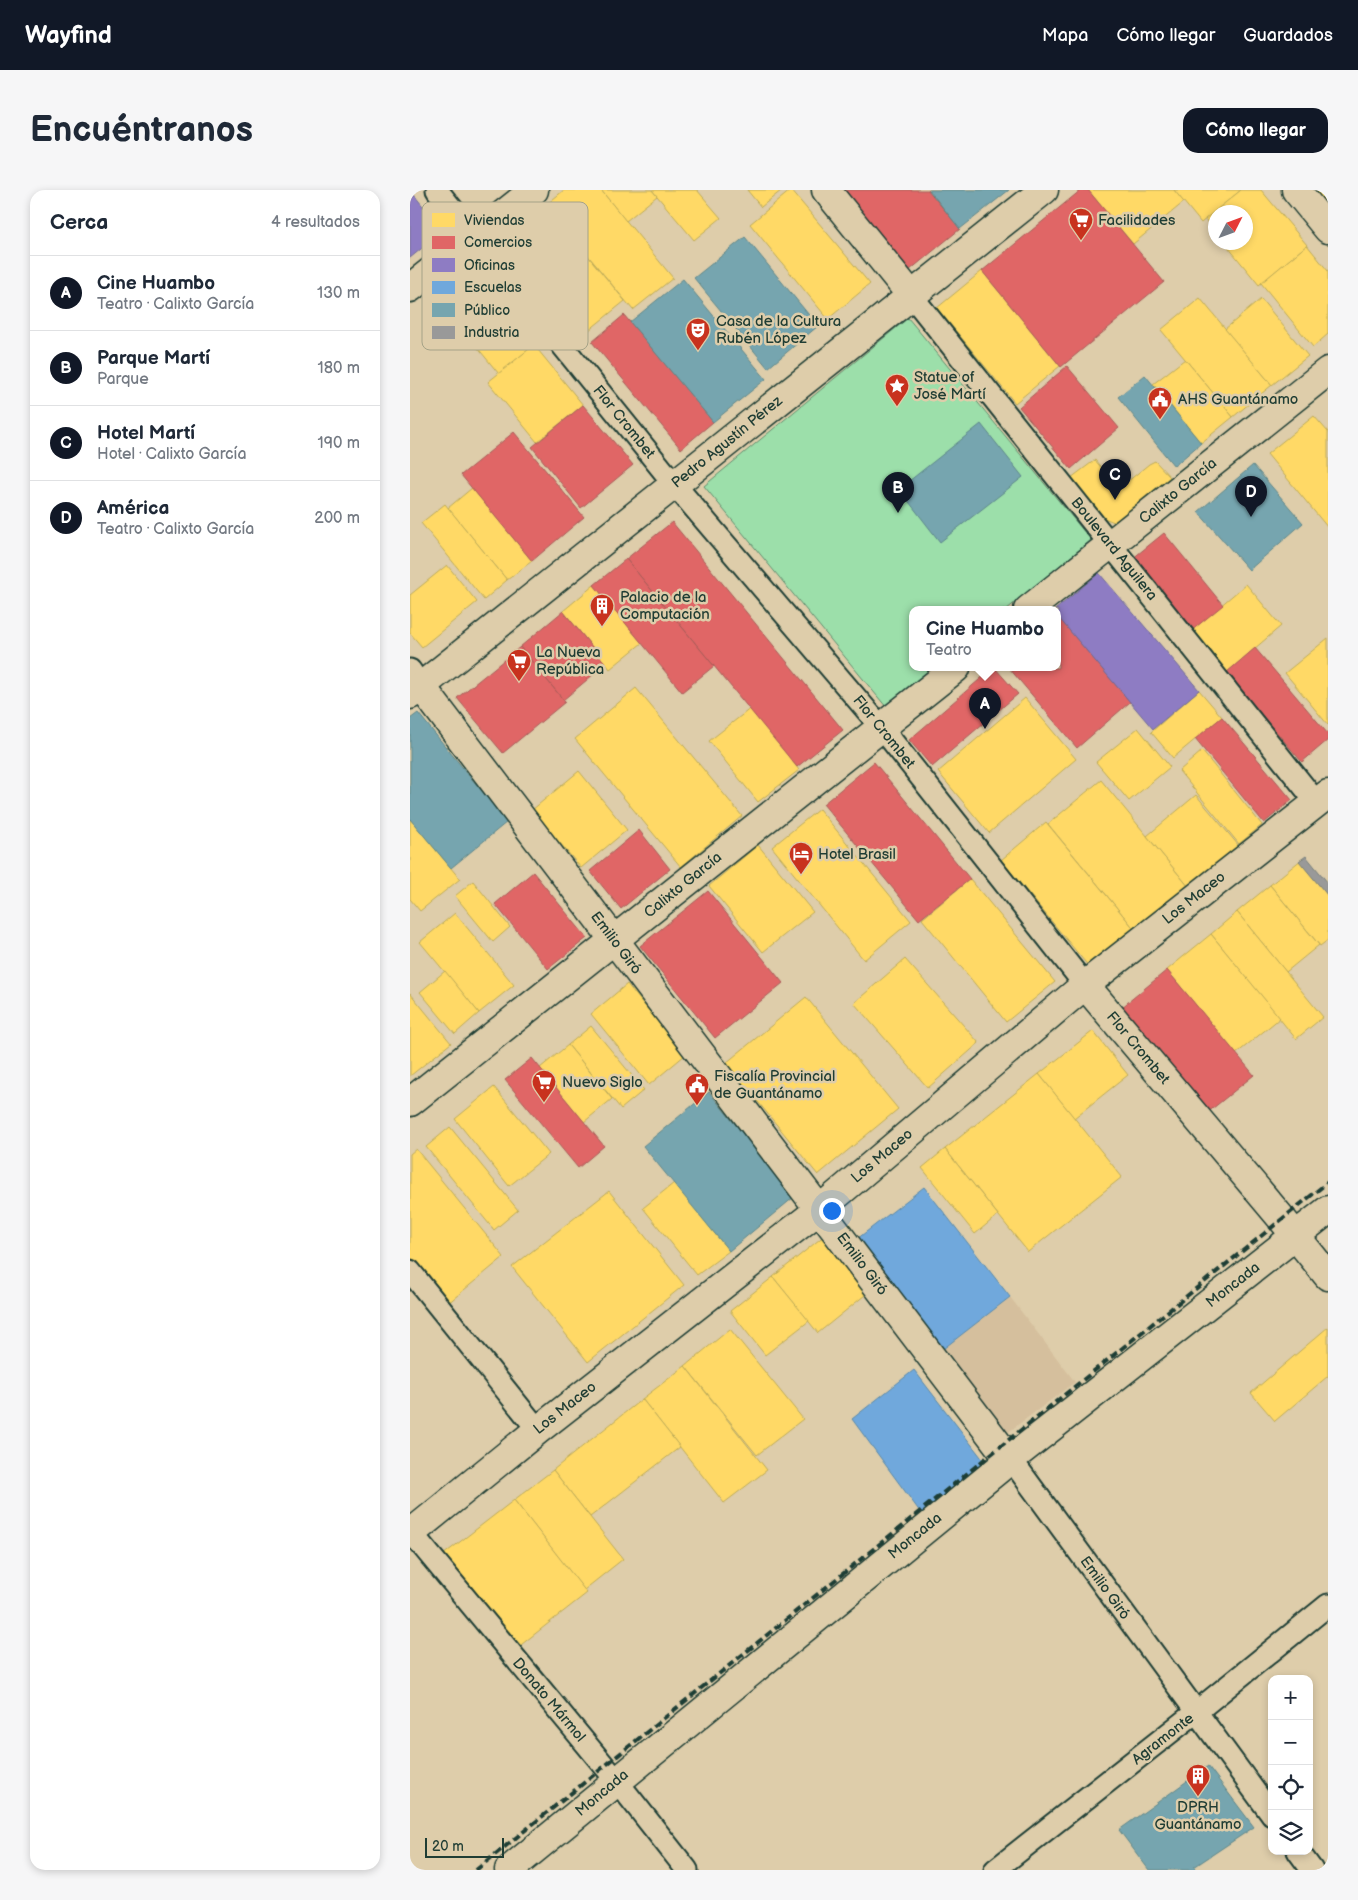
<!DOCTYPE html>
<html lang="es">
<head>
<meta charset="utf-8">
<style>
	:root { --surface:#fff; --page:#f6f6f7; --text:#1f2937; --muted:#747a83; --line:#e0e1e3; --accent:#111827 }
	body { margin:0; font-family:"Balsamiq Sans",sans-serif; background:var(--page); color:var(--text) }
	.controls { position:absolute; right:15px; bottom:15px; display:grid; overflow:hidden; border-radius:10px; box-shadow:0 2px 8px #0003 }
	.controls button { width:45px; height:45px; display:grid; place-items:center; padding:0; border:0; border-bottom:1px solid var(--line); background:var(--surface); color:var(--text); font:25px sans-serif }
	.compass { position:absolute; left:798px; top:15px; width:45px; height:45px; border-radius:50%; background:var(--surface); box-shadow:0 2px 8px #0003; rotate:48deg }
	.scale { position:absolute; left:15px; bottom:12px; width:79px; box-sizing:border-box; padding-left:5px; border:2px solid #1f3d34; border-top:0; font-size:14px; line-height:18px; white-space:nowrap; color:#1f3d34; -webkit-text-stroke:4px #decdaa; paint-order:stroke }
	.you { position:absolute; left:421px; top:1020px; width:18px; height:18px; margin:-12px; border:4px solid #fff; border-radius:50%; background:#1a73e8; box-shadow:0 0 0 8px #1a73e833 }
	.badge { display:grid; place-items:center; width:32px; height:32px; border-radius:50%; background:var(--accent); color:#fff; font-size:16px; font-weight:700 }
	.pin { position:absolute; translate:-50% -41px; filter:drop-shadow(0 1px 2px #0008) }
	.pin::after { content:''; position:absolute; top:26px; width:18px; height:15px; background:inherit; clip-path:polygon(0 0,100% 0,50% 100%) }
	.popup { position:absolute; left:499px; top:416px; width:152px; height:65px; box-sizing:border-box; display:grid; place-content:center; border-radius:10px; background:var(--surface); filter:drop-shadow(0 1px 4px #0005); font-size:16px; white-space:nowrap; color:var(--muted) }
	.popup b { font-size:19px; color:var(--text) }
	.popup::after { content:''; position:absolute; left:50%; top:100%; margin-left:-10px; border:10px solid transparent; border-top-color:var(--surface) }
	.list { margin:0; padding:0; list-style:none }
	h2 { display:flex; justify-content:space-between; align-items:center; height:65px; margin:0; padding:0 20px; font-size:21px }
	h2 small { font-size:16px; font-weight:400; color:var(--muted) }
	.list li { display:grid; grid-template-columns:32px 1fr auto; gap:15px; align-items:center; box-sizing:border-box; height:75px; padding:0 20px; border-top:1px solid var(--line) }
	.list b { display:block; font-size:19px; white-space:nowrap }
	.list p { margin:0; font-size:16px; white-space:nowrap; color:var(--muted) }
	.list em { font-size:16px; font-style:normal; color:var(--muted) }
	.icon { flex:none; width:28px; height:28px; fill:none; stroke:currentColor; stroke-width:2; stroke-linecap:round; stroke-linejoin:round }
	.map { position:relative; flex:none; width:918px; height:1680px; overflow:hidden; border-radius:15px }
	header { display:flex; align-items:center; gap:30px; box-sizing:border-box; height:70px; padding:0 25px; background:var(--accent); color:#fff }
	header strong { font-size:24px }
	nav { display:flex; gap:28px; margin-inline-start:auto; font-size:18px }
	.intro { display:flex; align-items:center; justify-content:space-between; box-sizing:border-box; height:120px; padding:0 30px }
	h1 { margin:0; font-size:35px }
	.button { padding:12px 22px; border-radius:15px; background:var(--accent); color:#fff; font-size:18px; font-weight:700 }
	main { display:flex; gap:30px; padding:0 30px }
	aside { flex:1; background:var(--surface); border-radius:15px; box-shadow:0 2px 8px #0003 }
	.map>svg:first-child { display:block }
	.built { fill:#d5bf9d }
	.green { fill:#9cdfaa; stroke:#5e8e6f }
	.homes { fill:#ffd966; stroke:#bcaa57 }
	.shops { fill:#e06666; stroke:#a65a57 }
	.offices { fill:#8e7cc3; stroke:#6d6998 }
	.schools { fill:#6fa8dc; stroke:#5788aa }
	.public { fill:#76a5af; stroke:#5c868a }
	.industry { fill:#999; stroke:#747d7b }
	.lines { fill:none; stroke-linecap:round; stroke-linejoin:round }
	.street-casing { stroke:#1f3d34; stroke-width:25 }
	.secondary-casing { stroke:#1f3d34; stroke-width:31 }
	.primary-casing { stroke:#1f3d34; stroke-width:31 }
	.street { stroke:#decdaa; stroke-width:21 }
	.secondary { stroke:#decdaa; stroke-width:28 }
	.primary { stroke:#decdaa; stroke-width:28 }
	.rail { stroke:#1f3d34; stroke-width:4; stroke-dasharray:8 4; stroke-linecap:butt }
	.labels { text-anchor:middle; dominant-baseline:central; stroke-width:5; stroke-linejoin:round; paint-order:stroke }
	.poi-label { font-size:15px; fill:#1f3d34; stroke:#decdaa; text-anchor:start }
	.street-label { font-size:15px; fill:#1f3d34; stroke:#decdaa }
	.key { fill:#decdaa; stroke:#a5a287; stroke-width:1 }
	.key-label { font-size:14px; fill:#1f3d34 }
</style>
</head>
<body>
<header>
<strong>Wayfind</strong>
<nav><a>Mapa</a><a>Cómo llegar</a><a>Guardados</a></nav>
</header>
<div class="intro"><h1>Encuéntranos</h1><a class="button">Cómo llegar</a></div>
<main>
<aside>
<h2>Cerca<small>4 resultados</small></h2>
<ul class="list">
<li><span class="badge">A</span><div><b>Cine Huambo</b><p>Teatro · Calixto García</p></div><em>130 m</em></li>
<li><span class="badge">B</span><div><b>Parque Martí</b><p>Parque</p></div><em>180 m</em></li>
<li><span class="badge">C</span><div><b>Hotel Martí</b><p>Hotel · Calixto García</p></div><em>190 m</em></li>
<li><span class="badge">D</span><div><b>América</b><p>Teatro · Calixto García</p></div><em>200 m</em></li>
</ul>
</aside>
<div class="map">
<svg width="918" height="1680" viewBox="0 0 918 1680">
	<rect width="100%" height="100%" fill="#decdaa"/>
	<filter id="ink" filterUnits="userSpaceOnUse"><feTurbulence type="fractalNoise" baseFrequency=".02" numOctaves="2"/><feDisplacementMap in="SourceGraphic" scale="10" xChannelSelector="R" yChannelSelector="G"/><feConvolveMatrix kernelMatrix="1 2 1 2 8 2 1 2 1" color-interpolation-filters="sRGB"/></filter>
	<g filter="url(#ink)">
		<path class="built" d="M600,1107L665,1192L597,1243L533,1159Z"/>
		<path class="green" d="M498,128L681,350L596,420H502V478H526L477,518L294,296Z"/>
		<g class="homes">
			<path d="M154,0H191L263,88L223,120L136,15Z"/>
			<path d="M191,0H242L247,6L216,31Z"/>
			<path d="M242,0H287L311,28L284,50Z"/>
			<path d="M337,0H372L351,17Z"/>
			<path d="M381,0L460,94L418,129L340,34Z"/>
			<path d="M678,0H764L774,12L723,54Z"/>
			<path d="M764,0H831L791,33Z"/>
			<path d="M831,0H851L897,55L849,95L814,52H836V22H806V42L795,29Z"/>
			<path d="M900,0H918V3L909,10Z"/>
			<path d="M918,3V22L909,10Z"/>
			<path d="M136,15L215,111L173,145L94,49Z"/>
			<path d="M897,55L918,81V144L903,157L851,93Z"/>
			<path d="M572,81L650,176L605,213L527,118Z"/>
			<path d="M65,85L124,155L89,184L31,113Z"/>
			<path d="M790,108L862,195L823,227L751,140Z"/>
			<path d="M851,109L898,166L862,195L815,139Z"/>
			<path d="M124,155L173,215L127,252L78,192Z"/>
			<path d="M775,169L823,227L791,253L743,194Z"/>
			<path d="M904,226L918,242V338L857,264Z"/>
			<path d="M685,270L701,290L717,292L739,274L745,271L760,287L704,332L694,328L661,288Z"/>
			<path d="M62,298L122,371L97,390L38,318Z"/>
			<path d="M35,314L97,390L74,410L11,333Z"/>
			<path d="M37,375L67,412L12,457L0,443V405Z"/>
			<path d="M836,394L871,436L816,483L781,441Z"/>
			<path d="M184,395L232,453L200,479L153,421Z"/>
			<path d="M918,448V535L875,483Z"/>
			<path d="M226,498L332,626L271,677L165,549Z"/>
			<path d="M789,500L812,527L763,568L741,542Z"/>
			<path d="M615,508L666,569L579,643L528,582Z"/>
			<path d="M341,518L389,580L348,612L299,551Z"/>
			<path d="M728,538L760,577L719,611L686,572Z"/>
			<path d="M792,561L852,635L829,654L769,581Z"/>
			<path d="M169,581L217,640L171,678L122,620Z"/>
			<path d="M691,590L779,697L726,741L638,634Z"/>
			<path d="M786,605L829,656L779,697L737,646Z"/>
			<path d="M409,619L501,731L454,770L362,657Z"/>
			<path d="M0,629L50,689L10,721L0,709Z"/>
			<path d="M636,632L726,741L680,778L591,670Z"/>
			<path d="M348,655L403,722L353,762L299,696Z"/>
			<path d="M892,669L918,701V750L910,756L860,695Z"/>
			<path d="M560,689L645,792L596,832L512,729Z"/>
			<path d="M63,691L100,737L83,752L45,706Z"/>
			<path d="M860,695L909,755L876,782L827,722Z"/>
			<path d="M827,722L913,827L886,849L801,744Z"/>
			<path d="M45,723L104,795L69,823L10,752Z"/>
			<path d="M801,744L870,828L826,864L757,780Z"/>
			<path d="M495,769L569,853L518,898L444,813Z"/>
			<path d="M35,781L69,823L45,844L10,802Z"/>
			<path d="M217,794L275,865L239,895L181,824Z"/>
			<path d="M0,803L41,853L0,886Z"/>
			<path d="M396,807L488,919L408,985L316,873Z"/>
			<path d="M181,836L234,900L211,919L158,855Z"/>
			<path d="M683,841L718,885L664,928L629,884Z"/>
			<path d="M158,855L202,909L174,932L130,878Z"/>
			<path d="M629,884L712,987L618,1062L535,959Z"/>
			<path d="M84,897L139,964L99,996L45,929Z"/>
			<path d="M40,937L108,1020L84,1040L16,957Z"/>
			<path d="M6,959L94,1067L37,1114L0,1070V964Z"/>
			<path d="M535,959L588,1025L565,1044L512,978Z"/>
			<path d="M264,993L319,1061L287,1085L233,1018Z"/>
			<path d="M199,1001L274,1095L178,1172L102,1077Z"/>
			<path d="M415,1045L460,1101L408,1143L363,1087Z"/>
			<path d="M363,1087L399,1131L355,1165L320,1121Z"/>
			<path d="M918,1137V1186L865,1231L841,1203Z"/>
			<path d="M320,1139L393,1229L347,1265L275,1176Z"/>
			<path d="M275,1176L357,1280L314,1313L232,1209Z"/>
			<path d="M232,1209L270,1257L180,1327L143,1280Z"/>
			<path d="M143,1280L213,1369L174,1400L104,1310Z"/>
			<path d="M104,1310L177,1403L107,1458L33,1365Z"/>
		</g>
		<g class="shops">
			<path d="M434,0H518L550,39L500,80Z"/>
			<path d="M671,0H678L754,92L651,177L572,81Z"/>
			<path d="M214,125L303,232L271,259L182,152Z"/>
			<path d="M657,176L709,238L661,279L609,217Z"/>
			<path d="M173,215L223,275L171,318L122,257Z"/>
			<path d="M104,242L174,327L122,371L51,285Z"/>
			<path d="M262,332L433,540L387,577L216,369Z"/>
			<path d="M754,343L813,415L781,441L722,369Z"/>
			<path d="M216,369L304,476L272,502L184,395Z"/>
			<path d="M153,421L196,474L153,510L110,457Z"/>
			<path d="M648,427L720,512L667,558L599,478H648Z"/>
			<path d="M110,457L155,512L93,563L47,508Z"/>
			<path d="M845,458L918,544V550L892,572L816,483Z"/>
			<path d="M583,478H585L608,504L522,577L499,550Z"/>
			<path d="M812,527L882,610L854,633L785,549Z"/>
			<path d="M464,572L560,689L509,730L413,614Z"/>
			<path d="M229,640L260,679L211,719L180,681Z"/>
			<path d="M123,682L177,748L138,779L85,714Z"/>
			<path d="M298,701L373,793L305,848L230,756Z"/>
			<path d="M757,780L844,885L797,923L711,818Z"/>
			<path d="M122,868L194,956L168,978L95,890Z"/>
		</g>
		<g class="offices">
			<path d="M0,0L33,41L0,68Z"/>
			<path d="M689,383L789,500L743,539L648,427V420H645Z"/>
		</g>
		<g class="schools">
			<path d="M514,997L600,1107L533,1159L447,1049Z"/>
			<path d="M504,1180L581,1280L516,1330L442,1229Z"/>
		</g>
		<g class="public">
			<path d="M519,0H599L550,39Z"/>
			<path d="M335,47L408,136L358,178L284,88Z"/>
			<path d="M273,89L356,189L303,232L220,132Z"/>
			<path d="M735,185L791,253L764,276L708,207Z"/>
			<path d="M571,234L613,287L530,352L489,299Z"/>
			<path d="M843,275L893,333L839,380L788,322Z"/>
			<path d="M8,523L97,632L41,678L0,629V529Z"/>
			<path d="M299,902L384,1007L319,1061L233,956Z"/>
			<path d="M798,1576L844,1637L784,1677L786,1680H739L709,1640Z"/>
		</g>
		<path class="industry" d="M896,666L918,693V706L889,671Z"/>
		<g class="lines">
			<defs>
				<g id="street">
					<path d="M27,0L264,294L471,537L675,795"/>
					<path d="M501,105L907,613"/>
					<path d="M0,480L11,496"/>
					<path d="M0,1081L128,1240"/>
					<path d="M601,1269L862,1625"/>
					<path d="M0,1341L206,1590L277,1680"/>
					<path d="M888,1661L902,1680"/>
					<path d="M585,1680L786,1522L918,1415"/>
				</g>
				<g id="secondary">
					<path d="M416,0L501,105"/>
					<path d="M886,0L918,39"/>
					<path d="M0,98L124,0"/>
					<path d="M11,496L590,1257L601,1269"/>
					<path d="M675,795L872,1029L918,1086"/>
					<path d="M0,1344L128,1240L410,1019L675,795L918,604"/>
					<path d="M99,1680L601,1269L918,1020"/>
				</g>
				<g id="primary">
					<path d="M618,420L918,181"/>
					<path d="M0,505L634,0"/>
					<path d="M0,912L546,478"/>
				</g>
			</defs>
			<use href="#street" class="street-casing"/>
			<use href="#secondary" class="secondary-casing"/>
			<use href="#primary" class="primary-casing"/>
			<use href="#street" class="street"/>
			<use href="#secondary" class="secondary"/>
			<use href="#primary" class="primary"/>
			<path class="rail" d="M66,1680L918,992"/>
		</g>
	</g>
	<defs>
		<symbol id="supermarket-pin" viewBox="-11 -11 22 30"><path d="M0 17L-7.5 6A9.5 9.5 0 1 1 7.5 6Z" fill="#c8321e" stroke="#decdaa"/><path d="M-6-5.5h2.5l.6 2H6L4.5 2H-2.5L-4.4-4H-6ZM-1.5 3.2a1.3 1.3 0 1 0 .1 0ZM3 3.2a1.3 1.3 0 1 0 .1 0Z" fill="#fff"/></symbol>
		<symbol id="theatre-pin" viewBox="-11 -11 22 30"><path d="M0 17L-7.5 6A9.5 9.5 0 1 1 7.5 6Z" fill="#c8321e" stroke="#decdaa"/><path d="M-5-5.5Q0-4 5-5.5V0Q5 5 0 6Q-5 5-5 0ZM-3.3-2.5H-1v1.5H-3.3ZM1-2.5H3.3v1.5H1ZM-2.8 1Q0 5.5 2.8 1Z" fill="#fff"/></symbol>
		<symbol id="sight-pin" viewBox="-11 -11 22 30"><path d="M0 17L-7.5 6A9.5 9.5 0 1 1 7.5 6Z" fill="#c8321e" stroke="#decdaa"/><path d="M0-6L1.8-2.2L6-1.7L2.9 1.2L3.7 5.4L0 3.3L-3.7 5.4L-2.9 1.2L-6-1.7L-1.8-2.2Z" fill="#fff"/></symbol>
		<symbol id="civic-pin" viewBox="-11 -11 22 30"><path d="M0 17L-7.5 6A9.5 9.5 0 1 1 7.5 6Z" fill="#c8321e" stroke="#decdaa"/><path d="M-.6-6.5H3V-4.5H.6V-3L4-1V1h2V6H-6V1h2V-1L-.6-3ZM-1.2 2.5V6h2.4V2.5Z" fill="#fff"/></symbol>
		<symbol id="building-pin" viewBox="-11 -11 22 30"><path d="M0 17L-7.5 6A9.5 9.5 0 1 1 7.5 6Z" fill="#c8321e" stroke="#decdaa"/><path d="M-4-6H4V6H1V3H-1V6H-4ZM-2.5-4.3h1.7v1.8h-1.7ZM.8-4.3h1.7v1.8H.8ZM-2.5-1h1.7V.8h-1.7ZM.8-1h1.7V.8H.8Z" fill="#fff"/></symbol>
		<symbol id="hotel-pin" viewBox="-11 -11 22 30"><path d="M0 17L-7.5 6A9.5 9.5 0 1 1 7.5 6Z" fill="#c8321e" stroke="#decdaa"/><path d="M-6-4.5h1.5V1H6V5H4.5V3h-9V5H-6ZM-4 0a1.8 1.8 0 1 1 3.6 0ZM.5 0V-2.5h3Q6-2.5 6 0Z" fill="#fff"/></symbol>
	</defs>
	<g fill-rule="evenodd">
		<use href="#supermarket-pin" x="657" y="16" width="28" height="38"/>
		<use href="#theatre-pin" x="274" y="126" width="28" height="38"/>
		<use href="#sight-pin" x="473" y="182" width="28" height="38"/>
		<use href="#civic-pin" x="736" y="195" width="28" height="38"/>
		<use href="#building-pin" x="178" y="402" width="28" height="38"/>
		<use href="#supermarket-pin" x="95" y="457" width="28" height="38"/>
		<use href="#hotel-pin" x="377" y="650" width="28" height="38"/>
		<use href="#supermarket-pin" x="120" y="878" width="28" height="38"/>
		<use href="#civic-pin" x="273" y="881" width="28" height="38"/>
		<use href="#building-pin" x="774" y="1572" width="28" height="38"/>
	</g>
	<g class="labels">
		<g class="poi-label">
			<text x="688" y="30">Facilidades</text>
			<text x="306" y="131">Casa de la Cultura<tspan x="306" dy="17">Rubén López</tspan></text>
			<text x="504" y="187">Statue of<tspan x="504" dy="17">José Martí</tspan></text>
			<text x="768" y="209">AHS Guantánamo</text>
			<text x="210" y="407">Palacio de la<tspan x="210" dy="17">Computación</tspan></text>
			<text x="126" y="462">La Nueva<tspan x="126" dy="17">República</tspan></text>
			<text x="408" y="664">Hotel Brasil</text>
			<text x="304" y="886">Fiscalía Provincial<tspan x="304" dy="17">de Guantánamo</tspan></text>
			<text x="152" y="892">Nuevo Siglo</text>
			<text x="788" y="1617" text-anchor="middle">DPRH<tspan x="788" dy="17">Guantánamo</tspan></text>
		</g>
		<g class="street-label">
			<text transform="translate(214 232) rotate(51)">Flor Crombet</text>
			<text transform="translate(317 252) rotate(-39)">Pedro Agustín Pérez</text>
			<text transform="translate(768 301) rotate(-39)">Calixto García</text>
			<text transform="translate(704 359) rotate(51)">Boulevard Aguilera</text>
			<text transform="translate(474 542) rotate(51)">Flor Crombet</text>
			<text transform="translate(273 695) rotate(-39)">Calixto García</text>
			<text transform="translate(784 708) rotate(-38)">Los Maceo</text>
			<text transform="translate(206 753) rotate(53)">Emilio Giró</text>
			<text transform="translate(728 858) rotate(50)">Flor Crombet</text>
			<text transform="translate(472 966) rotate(-40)">Los Maceo</text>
			<text transform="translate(452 1074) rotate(53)">Emilio Giró</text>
			<text transform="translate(823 1095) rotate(-38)">Moncada</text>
			<text transform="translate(155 1218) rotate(-38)">Los Maceo</text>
			<text transform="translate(505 1346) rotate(-39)">Moncada</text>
			<text transform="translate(695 1398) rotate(54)">Emilio Giró</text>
			<text transform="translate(139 1510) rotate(50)">Donato Mármol</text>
			<text transform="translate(753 1549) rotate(-38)">Agramonte</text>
			<text transform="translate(192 1603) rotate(-40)">Moncada</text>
		</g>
	</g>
	<rect x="12" y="12" width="166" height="148" rx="8" class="key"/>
	<rect x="22" y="23" width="23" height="14" fill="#ffd966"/>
	<rect x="22" y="46" width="23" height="13" fill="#e06666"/>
	<rect x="22" y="68" width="23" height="14" fill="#8e7cc3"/>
	<rect x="22" y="91" width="23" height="13" fill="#6fa8dc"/>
	<rect x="22" y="113" width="23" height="14" fill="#76a5af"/>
	<rect x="22" y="136" width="23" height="13" fill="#999"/>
	<g class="key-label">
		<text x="54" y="35">Viviendas</text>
		<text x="54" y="57">Comercios</text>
		<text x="54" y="80">Oficinas</text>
		<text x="54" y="102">Escuelas</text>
		<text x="54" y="125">Público</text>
		<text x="54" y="147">Industria</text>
	</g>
</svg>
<div class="controls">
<button>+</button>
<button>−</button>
<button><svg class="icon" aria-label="locate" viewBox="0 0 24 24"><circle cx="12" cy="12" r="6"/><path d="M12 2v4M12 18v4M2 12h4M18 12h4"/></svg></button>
<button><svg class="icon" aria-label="layers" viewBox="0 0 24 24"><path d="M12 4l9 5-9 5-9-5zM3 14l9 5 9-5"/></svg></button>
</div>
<svg class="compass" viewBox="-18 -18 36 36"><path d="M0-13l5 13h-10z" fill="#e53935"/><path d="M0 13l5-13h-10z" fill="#747a83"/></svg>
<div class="scale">20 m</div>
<div class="you"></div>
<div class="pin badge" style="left:575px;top:539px">A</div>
<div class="popup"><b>Cine Huambo</b>Teatro</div>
<div class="pin badge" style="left:488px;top:323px">B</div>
<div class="pin badge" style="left:705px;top:310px">C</div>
<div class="pin badge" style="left:841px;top:327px">D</div>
</div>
</main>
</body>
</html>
